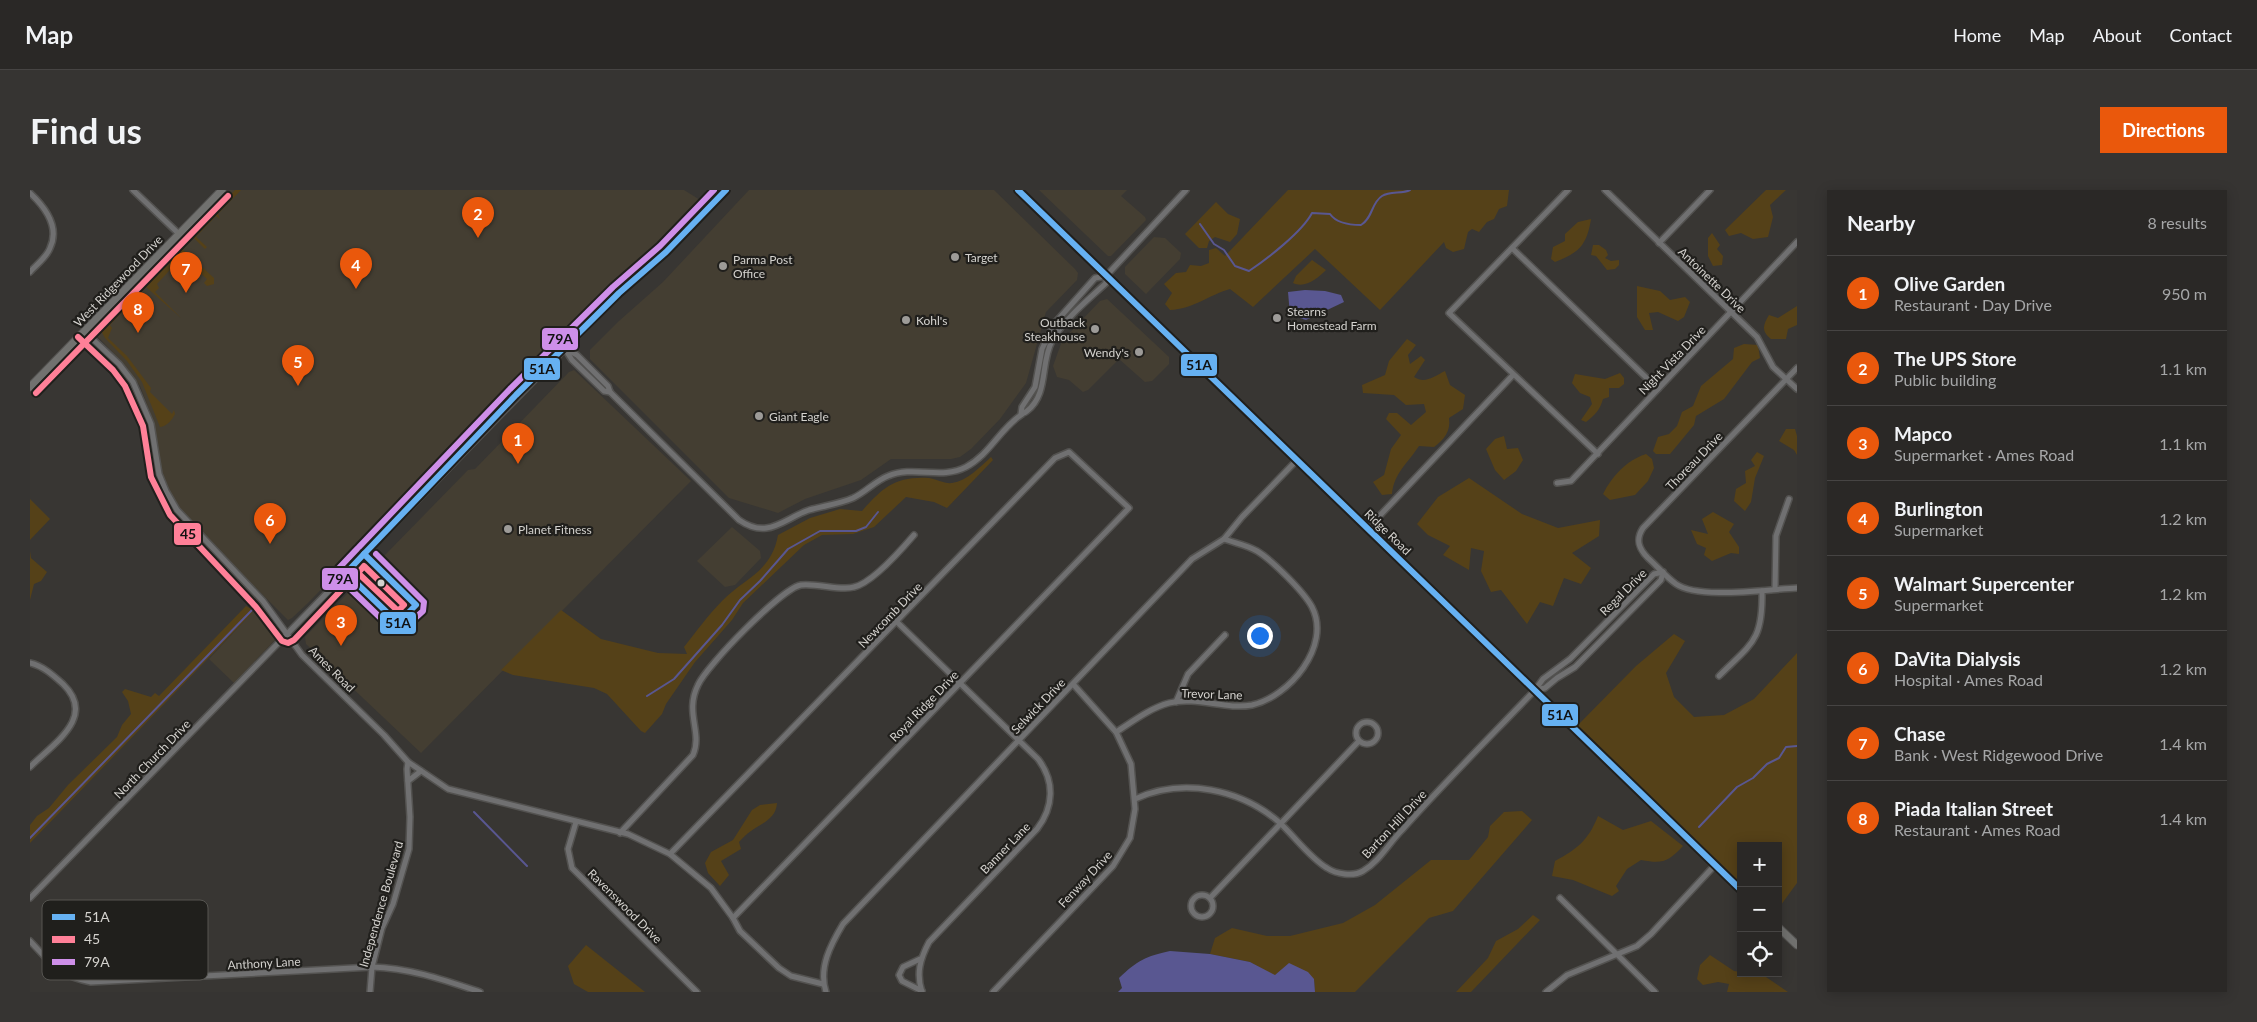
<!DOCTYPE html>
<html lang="en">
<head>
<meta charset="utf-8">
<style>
	:root { --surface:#2a2826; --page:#363432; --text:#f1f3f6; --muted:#a5a6a7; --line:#464443; --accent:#ea580c }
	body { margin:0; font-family:Lato,sans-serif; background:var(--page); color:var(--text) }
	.controls { position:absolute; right:15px; bottom:15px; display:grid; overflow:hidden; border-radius:0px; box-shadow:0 2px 12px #0003 }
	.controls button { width:45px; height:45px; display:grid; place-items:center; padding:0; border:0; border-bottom:1px solid var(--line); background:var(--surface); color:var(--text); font:25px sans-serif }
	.you { position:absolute; left:1229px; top:445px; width:18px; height:18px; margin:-12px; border:4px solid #fff; border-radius:50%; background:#1a73e8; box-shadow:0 0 0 8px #1a73e833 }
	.badge { display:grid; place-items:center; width:32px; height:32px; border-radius:50%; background:var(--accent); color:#fff; font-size:16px; font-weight:700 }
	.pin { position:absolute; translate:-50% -41px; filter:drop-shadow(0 1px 2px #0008) }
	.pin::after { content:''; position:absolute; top:26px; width:18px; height:15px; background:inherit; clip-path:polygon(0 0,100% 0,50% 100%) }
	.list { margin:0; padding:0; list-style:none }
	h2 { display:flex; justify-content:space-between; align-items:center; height:65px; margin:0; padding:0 20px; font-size:21px }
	h2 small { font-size:16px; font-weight:400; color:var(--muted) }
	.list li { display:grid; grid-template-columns:32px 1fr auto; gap:15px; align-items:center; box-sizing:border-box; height:75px; padding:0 20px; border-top:1px solid var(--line) }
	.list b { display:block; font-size:19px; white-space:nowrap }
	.list p { margin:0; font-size:16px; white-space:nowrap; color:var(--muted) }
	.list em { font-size:16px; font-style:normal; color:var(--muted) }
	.icon { flex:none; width:28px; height:28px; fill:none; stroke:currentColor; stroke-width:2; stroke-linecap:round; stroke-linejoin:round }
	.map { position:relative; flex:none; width:1767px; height:802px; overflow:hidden; border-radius:0px }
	header { display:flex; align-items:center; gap:30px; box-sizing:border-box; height:70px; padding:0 25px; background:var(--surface); border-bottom:1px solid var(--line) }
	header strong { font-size:24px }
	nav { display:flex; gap:28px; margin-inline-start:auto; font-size:18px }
	.intro { display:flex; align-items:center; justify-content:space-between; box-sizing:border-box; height:120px; padding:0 30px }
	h1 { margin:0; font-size:35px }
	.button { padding:12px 22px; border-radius:0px; background:var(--accent); color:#fff; font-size:18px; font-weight:700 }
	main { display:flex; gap:30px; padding:0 30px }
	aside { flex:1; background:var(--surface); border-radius:0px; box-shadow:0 2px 12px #0003 }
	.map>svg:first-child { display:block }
	.built { fill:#443e32 }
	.green { fill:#554118 }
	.water { fill:#595791 }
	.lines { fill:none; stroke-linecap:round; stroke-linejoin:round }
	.stream { stroke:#595791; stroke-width:2 }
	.minor-casing { stroke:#535250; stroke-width:8 }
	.major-casing { stroke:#535250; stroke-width:9 }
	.minor { stroke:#707071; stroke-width:5 }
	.major { stroke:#71716f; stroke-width:7 }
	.bus-1-casing { stroke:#201f1c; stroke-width:10 }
	.bus-2-casing { stroke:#201f1c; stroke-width:10 }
	.bus-3-casing { stroke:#201f1c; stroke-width:10 }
	.bus-1 { stroke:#66b1f2; stroke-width:6 }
	.bus-2 { stroke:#ff8098; stroke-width:6 }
	.bus-3 { stroke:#ce8fe9; stroke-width:6 }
	.poi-dot { fill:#9d9b98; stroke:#201f1c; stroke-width:2 }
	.bus-dot { fill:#d4d2ce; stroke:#201f1c; stroke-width:2 }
	.labels { text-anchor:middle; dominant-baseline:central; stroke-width:4.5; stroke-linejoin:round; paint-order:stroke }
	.poi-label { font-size:12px; fill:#d4d2ce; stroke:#201f1c; text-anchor:start }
	.street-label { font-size:12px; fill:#d4d2ce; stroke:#201f1c }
	.key { fill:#201f1c; stroke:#565551; stroke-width:1 }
	.key-label { font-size:14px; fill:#d4d2ce }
	.line-badge { stroke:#201f1c; stroke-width:2 }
	.pale-badge-label { font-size:14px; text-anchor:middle; font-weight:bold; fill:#111 }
</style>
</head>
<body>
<header>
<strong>Map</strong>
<nav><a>Home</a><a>Map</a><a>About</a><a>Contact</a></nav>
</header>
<div class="intro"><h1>Find us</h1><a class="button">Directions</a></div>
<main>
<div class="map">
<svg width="1767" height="802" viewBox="0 0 1767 802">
	<rect width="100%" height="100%" fill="#383633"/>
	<g class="built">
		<path d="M200,0H654L675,13L651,38L573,110L278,413L262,428L258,430L189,361L151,321L139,301L133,286L120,222L110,196L93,173L67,146V139L69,134Z"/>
		<path d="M719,0H964L1045,79L1048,83L1047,90L1016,122L996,193L970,229L941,259L930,267L921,269H861L831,290L775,309L748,323L699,308L560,169V160L589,131L633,92Z"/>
		<path d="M1009,0H1097L1091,6L1115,27L1116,30L1081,66H1078Z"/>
		<path d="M1124,47L1135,48L1151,63L1150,69L1116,104L1095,84V77Z"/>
		<path d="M1077,109L1139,167V174L1122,191L1115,192L1089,169L1058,200L1053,202L1039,190L1027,187L1023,176L1032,151L1070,111Z"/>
		<path d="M544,180L661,291L391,563L276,454L275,447L438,280L445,279L539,182Z"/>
		<path d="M702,337L730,361L731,368L705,395L695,397L667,371Z"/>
		<path d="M230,414L246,437L248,444L245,450L204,493L179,469Z"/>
	</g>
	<g class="green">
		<path d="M205,0H211L188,24L190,29L186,26L166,47L177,57L175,59L161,45Z"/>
		<path d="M1258,0H1479L1477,16L1469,19L1464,29L1457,32L1449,42L1442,39L1438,42L1434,59L1423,62L1416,58L1414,52L1350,120L1285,59L1223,117L1200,99C1179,105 1163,119 1140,120L1135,114L1142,103L1134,94L1146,83L1156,82L1160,75L1171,76L1179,73V60L1186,58L1195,66Z"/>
		<path d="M1736,0H1756L1740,15L1743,27L1738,47L1723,49L1711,43L1699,46L1695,40Z"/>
		<path d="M1186,12L1198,24L1210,29L1207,44L1200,52L1185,47L1179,51L1177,58H1169L1155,44Z"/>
		<path d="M1561,29C1557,55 1549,63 1525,72L1521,69L1523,57L1535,51V44L1548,32Z"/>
		<path d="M1682,43L1690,55L1687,59L1693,66L1692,75L1683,76L1678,66V48Z"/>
		<path d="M1563,55H1569L1576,60L1578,65L1575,68L1581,71L1589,70V75L1585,79L1577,80L1566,66L1561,65Z"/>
		<path d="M149,56L184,88V94L177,96L174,93L177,89L156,70L153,73L149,70L127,94L129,98L125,102L151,128L116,97L80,135L82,138L78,148L97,166L121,198L120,202L142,224L144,220L145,224C142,230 137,236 130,237L112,192L97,171L75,148L71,141L72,137Z"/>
		<path d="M1282,70L1296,80C1288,88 1275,99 1263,93L1266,86Z"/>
		<path d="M1607,96L1630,101L1640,110L1655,107L1660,112L1654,127L1648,131L1628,122L1619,123L1623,140H1615L1607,127Z"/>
		<path d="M1767,116V135L1758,139L1756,149H1741C1731,141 1733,135 1739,125L1748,128Z"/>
		<path d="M1377,149L1386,155L1378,165L1380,174L1391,166L1395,170L1384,187C1395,194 1403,187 1415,181L1420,195L1435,205L1433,219L1419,228C1421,241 1414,250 1404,257L1389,256C1378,273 1364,283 1362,304L1352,305L1343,292L1354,285L1361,259L1371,245L1356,229L1359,223H1367L1381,235L1396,222L1394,214L1376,215L1364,205L1333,203L1332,195L1355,185L1359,171Z"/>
		<path d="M1714,154L1728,155L1730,168L1722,172L1694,209L1666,226L1664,235L1640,264H1626L1623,261L1628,247L1639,244L1647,236L1652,222L1663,216L1671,196L1703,169L1704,158Z"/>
		<path d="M1590,183L1594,188V194L1589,198H1579V207L1573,209C1570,220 1565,225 1556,232L1551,230L1562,214L1560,207L1550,203L1542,193L1545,184L1575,189Z"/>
		<path d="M1756,239H1765L1767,246V265L1764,260L1749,251Z"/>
		<path d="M1474,246L1477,259L1488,258L1493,270L1486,281L1474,290L1465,280L1456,259L1465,249Z"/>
		<path d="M1727,262L1734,266L1725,288L1721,312L1715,321L1704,311L1706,299L1716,293L1715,281L1725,276L1721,270Z"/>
		<path d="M1616,264L1622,269L1624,278L1618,291L1605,305L1580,310L1573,304C1582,286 1597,270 1616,264Z"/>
		<path d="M961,267L963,270L917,318L904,312L876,307L844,337L823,344L792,345L774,355L713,413L702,430L665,472L636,514L632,524L615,543L611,541L577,504L564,498L483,485L471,480L531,420L571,449L628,463L657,464L654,457C666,442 678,425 692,411C715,387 741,383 748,345L780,328L810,319L832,321C853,297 866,286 899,288C906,289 915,294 922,293C937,291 950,277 961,267Z"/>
		<path d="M1439,288L1492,324L1528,338L1570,330L1569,346L1542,363L1561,378L1551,394L1534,388L1523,416L1510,412L1497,434L1471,400L1461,402L1451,381L1454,361L1441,358L1439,380L1413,365L1420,356L1398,345L1387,334L1408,307Z"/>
		<path d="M0,309L20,329L0,350Z"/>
		<path d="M1683,322L1704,334L1699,342L1709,357V364L1701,363L1682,371L1674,365L1676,358L1667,354L1661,340L1678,344L1672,329Z"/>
		<path d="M0,361L1,368L17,382L11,391L4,394L0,410Z"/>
		<path d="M216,416L223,420L221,424L0,653V635L7,626L19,618L38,595L87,547L92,535L101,524L98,511L92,502L95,499L121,507L125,503L129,506Z"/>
		<path d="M1644,444L1655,451L1636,483L1644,507L1664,527L1694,525L1724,509L1767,463V693L1748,719V656H1711V694L1547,536L1606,476Z"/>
		<path d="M747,613C746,629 732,633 721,641C716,644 713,648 709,652L711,659L691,671L699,685L690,696L678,683L675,673L681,662L703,650L722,620L730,615Z"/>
		<path d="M1492,621L1502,630L1423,721L1399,728L1325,802H1285L1284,789L1245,786L1220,772L1180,764L1185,748L1202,738L1237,746H1260L1313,733L1345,715L1401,670H1439L1458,647L1460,636L1474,622Z"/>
		<path d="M1568,626L1593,640L1621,631L1653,656C1638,672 1633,674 1611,670L1597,679L1586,696L1589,701L1582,706L1543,690L1522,686L1525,671C1547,659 1558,651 1568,626Z"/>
		<path d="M1503,725L1510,730L1441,802H1426L1458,768L1466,751L1488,739Z"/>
		<path d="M556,755L615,802H558L544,794L538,776Z"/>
		<path d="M1680,765L1704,781L1733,785L1758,802H1697L1699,794L1688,792L1673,795L1667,789L1670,775Z"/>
	</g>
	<g class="water">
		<path d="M1275,100L1295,101L1311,105L1314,112L1276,130L1260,125L1258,102Z"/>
		<path d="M1140,761L1180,764L1220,772L1245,785L1259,773L1278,782L1284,789L1285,802H1088L1092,798L1089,788C1107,771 1116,766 1140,761Z"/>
	</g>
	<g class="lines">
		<g class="stream">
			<path d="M1170,34L1184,54L1194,60L1205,76L1219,81C1237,69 1272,42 1282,23L1300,24C1307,34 1321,35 1331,35C1343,28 1341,13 1352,6C1360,1 1372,4 1380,0"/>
			<path d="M617,506L644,489L692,435L710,410L730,391L758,359L790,341H826L836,337L848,322"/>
			<path d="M444,622L497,676"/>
			<path d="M1669,637L1707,597L1723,588L1737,574L1749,568L1756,557L1767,556"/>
			<path d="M0,648L222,420"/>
		</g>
		<defs>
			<g id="minor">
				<path d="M103,0L149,44"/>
				<path d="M1538,0L1419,123L1568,264"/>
				<path d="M1575,0L1727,147L1743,177L1767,199"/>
				<path d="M0,3C15,17 30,37 20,58C17,67 6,75 0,82"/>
				<path d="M1629,53L1680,0"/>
				<path d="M1482,58L1628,199"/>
				<path d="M1076,86L1156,0"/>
				<path d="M54,141L89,174L103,192L121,234L129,284L136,301L147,320L233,411L272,465L354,545L378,572L418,599L598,644L640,664L681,698L703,728L710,741L749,778L761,786L793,794"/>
				<path d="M534,158L547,165L578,196L580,202L709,330C738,350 753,329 779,320C793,316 809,314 823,308C836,302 845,291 858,286C884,275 911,290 936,277C959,265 970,239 991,225C996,221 992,225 997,221C1019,204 1010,173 1022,151C1034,129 1058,110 1076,93V86"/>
				<path d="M535,159L542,170L574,201L580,202"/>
				<path d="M1767,178L1613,338C1605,350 1609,359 1618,368C1627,376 1636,387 1646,394C1669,410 1739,399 1767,398"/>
				<path d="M991,224L992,217L1005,197L1012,159L1024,134L1065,88L1076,86"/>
				<path d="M1527,293L1541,291L1767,52"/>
				<path d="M1338,338L1483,185"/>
				<path d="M1745,399L1746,346L1759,309"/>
				<path d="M867,432L1008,569C1025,591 1024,617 1007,639L899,752C890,769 886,784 892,802"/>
				<path d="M0,473C13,476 23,485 33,494C67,527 24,553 0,577"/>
				<path d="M1689,486C1722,453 1733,451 1732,401"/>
				<path d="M1505,500L1515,498L1527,488L1545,477L1631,390L1633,382"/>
				<path d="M1146,512L1158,484L1195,445"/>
				<circle cx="1337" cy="543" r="11"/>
				<path d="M1086,542C1102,532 1120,518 1139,513C1167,506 1195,520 1222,515C1259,507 1302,456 1282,417C1274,402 1242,370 1227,361C1217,355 1205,353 1194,349"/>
				<path d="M378,591L391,581"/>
				<path d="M1105,609C1153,587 1211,599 1250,633C1265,647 1280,668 1297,678C1306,684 1323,687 1333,681C1349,672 1359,653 1372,640C1415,592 1461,546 1505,500L1513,489L1540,469L1624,384L1633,382"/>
				<path d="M546,632L538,659L542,678L667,802"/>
				<path d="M590,643L663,565C673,542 654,523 668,495C676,476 752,398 771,395C787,393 811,401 824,397C842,393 872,359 884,345"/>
				<path d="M640,664L1025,268L1039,262L1099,318L703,728"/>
				<circle cx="1172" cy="716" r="11"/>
				<path d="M0,708L585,107L626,71L696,0"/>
				<path d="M1180,708L1329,551"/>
				<path d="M1530,708L1625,802"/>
				<path d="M0,751C22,774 28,786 61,792L342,777C380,778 414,790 450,802"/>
				<path d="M890,769L873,777L869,785L872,791L892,801"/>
				<path d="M340,802L342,777L352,738L363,714L379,659L380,627L377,579L378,572"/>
				<path d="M796,802C788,778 801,754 813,734L1162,369L1194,349L1212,327L1266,271"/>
				<path d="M963,802L1083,676L1100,648L1105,619L1101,574L1086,542L1043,494"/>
				<path d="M1516,802L1537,785L1607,756L1621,744L1685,675"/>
			</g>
			<g id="major">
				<path d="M988,0L1711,700"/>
				<path d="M0,197L192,0"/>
				<path d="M1748,737L1767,755"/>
			</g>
		</defs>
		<use href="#minor" class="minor-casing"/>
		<use href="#major" class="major-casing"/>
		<use href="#minor" class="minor"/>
		<use href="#major" class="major"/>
		<defs>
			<g id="bus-1">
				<path d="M988,0L1711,700"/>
				<path d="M334,364L386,415L368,433L316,383Z"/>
				<path d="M334,364L486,205L589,103L636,62L696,0"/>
			</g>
			<g id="bus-2">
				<path d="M48,147L83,180L95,196L113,236L121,287L140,325L226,417L252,451L258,453L264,450L316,395"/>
				<path d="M6,203L198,6"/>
				<path d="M334,376L374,415L368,421L328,383Z"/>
			</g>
			<g id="bus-3">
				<path d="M329,357L480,199L583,97L630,56L684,0"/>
				<path d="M327,359L309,378L308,387L363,440L371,441L393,421L394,412L346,364"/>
			</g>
		</defs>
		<use href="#bus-1" class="bus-1-casing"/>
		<use href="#bus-2" class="bus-2-casing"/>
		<use href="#bus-3" class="bus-3-casing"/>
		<use href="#bus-1" class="bus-1"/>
		<use href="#bus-2" class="bus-2"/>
		<use href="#bus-3" class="bus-3"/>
	</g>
	<g class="poi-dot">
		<circle cx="925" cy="67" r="5"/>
		<circle cx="693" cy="76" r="5"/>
		<circle cx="1247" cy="128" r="5"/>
		<circle cx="876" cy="130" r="5"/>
		<circle cx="1065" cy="139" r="5"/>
		<circle cx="1109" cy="162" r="5"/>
		<circle cx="729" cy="226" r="5"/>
		<circle cx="478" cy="339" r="5"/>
	</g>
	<circle class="bus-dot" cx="351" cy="393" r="4.5"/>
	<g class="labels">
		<g class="poi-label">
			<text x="935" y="67">Target</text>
			<text x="703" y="69">Parma Post<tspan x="703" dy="14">Office</tspan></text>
			<text x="1257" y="121">Stearns<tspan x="1257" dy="14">Homestead Farm</tspan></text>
			<text x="886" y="130">Kohl's</text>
			<text x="1055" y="132" text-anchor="end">Outback<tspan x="1055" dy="14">Steakhouse</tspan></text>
			<text x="1099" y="162" text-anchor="end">Wendy's</text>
			<text x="739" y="226">Giant Eagle</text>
			<text x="488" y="339">Planet Fitness</text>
		</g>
		<g class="street-label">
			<text transform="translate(1682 90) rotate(44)">Antoinette Drive</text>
			<text transform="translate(88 91) rotate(-46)">West Ridgewood Drive</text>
			<text transform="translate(1642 170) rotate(-46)">Night Vista Drive</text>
			<text transform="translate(1664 271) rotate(-46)">Thoreau Drive</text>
			<text transform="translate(1358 342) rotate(44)">Ridge Road</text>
			<text transform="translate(1593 402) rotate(-45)">Regal Drive</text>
			<text transform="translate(860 425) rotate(-46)">Newcomb Drive</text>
			<text transform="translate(302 479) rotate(45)">Ames Road</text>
			<text transform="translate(1182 504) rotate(2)">Trevor Lane</text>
			<text transform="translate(894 516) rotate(-46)">Royal Ridge Drive</text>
			<text transform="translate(1008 516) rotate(-46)">Selwick Drive</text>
			<text transform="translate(122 569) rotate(-46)">North Church Drive</text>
			<text transform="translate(1364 634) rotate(-47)">Barton Hill Drive</text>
			<text transform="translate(975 658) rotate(-46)">Banner Lane</text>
			<text transform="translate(1055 689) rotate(-47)">Fenway Drive</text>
			<text transform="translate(351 714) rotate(-74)">Independence Boulevard</text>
			<text transform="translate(595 716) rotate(45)">Ravenswood Drive</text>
			<text transform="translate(234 773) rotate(-3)">Anthony Lane</text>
		</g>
	</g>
	<rect x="12" y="710" width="166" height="80" rx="8" class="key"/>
	<rect x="22" y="724" width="23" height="6" fill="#66b1f2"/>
	<rect x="22" y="746" width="23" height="7" fill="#ff8098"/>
	<rect x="22" y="769" width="23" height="6" fill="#ce8fe9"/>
	<g class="key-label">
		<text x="54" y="732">51A</text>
		<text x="54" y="754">45</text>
		<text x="54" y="777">79A</text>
	</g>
	<g class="line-badge">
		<rect x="511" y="137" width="38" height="24" rx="5" fill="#ce8fe9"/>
		<rect x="1150" y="163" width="38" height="24" rx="5" fill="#66b1f2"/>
		<rect x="493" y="167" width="38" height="24" rx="5" fill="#66b1f2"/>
		<rect x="143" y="332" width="29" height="24" rx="5" fill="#ff8098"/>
		<rect x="291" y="377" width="38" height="24" rx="5" fill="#ce8fe9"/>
		<rect x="349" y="421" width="38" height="24" rx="5" fill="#66b1f2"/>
		<rect x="1511" y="513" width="38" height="24" rx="5" fill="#66b1f2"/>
	</g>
	<g class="pale-badge-label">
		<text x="530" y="154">79A</text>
		<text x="1169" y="180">51A</text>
		<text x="512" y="184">51A</text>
		<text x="158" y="349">45</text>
		<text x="310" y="394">79A</text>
		<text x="368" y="438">51A</text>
		<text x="1530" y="530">51A</text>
	</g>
</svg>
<div class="controls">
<button>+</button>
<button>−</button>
<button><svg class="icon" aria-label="locate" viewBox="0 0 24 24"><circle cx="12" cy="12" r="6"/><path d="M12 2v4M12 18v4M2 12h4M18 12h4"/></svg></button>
</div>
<div class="you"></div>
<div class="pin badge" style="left:488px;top:274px">1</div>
<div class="pin badge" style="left:448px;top:48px">2</div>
<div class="pin badge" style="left:311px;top:456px">3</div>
<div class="pin badge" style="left:326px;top:99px">4</div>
<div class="pin badge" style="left:268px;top:196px">5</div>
<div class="pin badge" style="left:240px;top:354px">6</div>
<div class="pin badge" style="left:156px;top:103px">7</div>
<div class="pin badge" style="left:108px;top:143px">8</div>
</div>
<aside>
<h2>Nearby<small>8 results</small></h2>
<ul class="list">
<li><span class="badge">1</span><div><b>Olive Garden</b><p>Restaurant · Day Drive</p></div><em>950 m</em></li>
<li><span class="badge">2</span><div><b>The UPS Store</b><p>Public building</p></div><em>1.1 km</em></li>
<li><span class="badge">3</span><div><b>Mapco</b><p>Supermarket · Ames Road</p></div><em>1.1 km</em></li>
<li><span class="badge">4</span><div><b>Burlington</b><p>Supermarket</p></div><em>1.2 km</em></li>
<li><span class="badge">5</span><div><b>Walmart Supercenter</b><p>Supermarket</p></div><em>1.2 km</em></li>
<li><span class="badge">6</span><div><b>DaVita Dialysis</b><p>Hospital · Ames Road</p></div><em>1.2 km</em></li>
<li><span class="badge">7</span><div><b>Chase</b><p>Bank · West Ridgewood Drive</p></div><em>1.4 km</em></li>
<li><span class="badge">8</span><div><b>Piada Italian Street</b><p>Restaurant · Ames Road</p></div><em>1.4 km</em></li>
</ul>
</aside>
</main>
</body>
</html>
